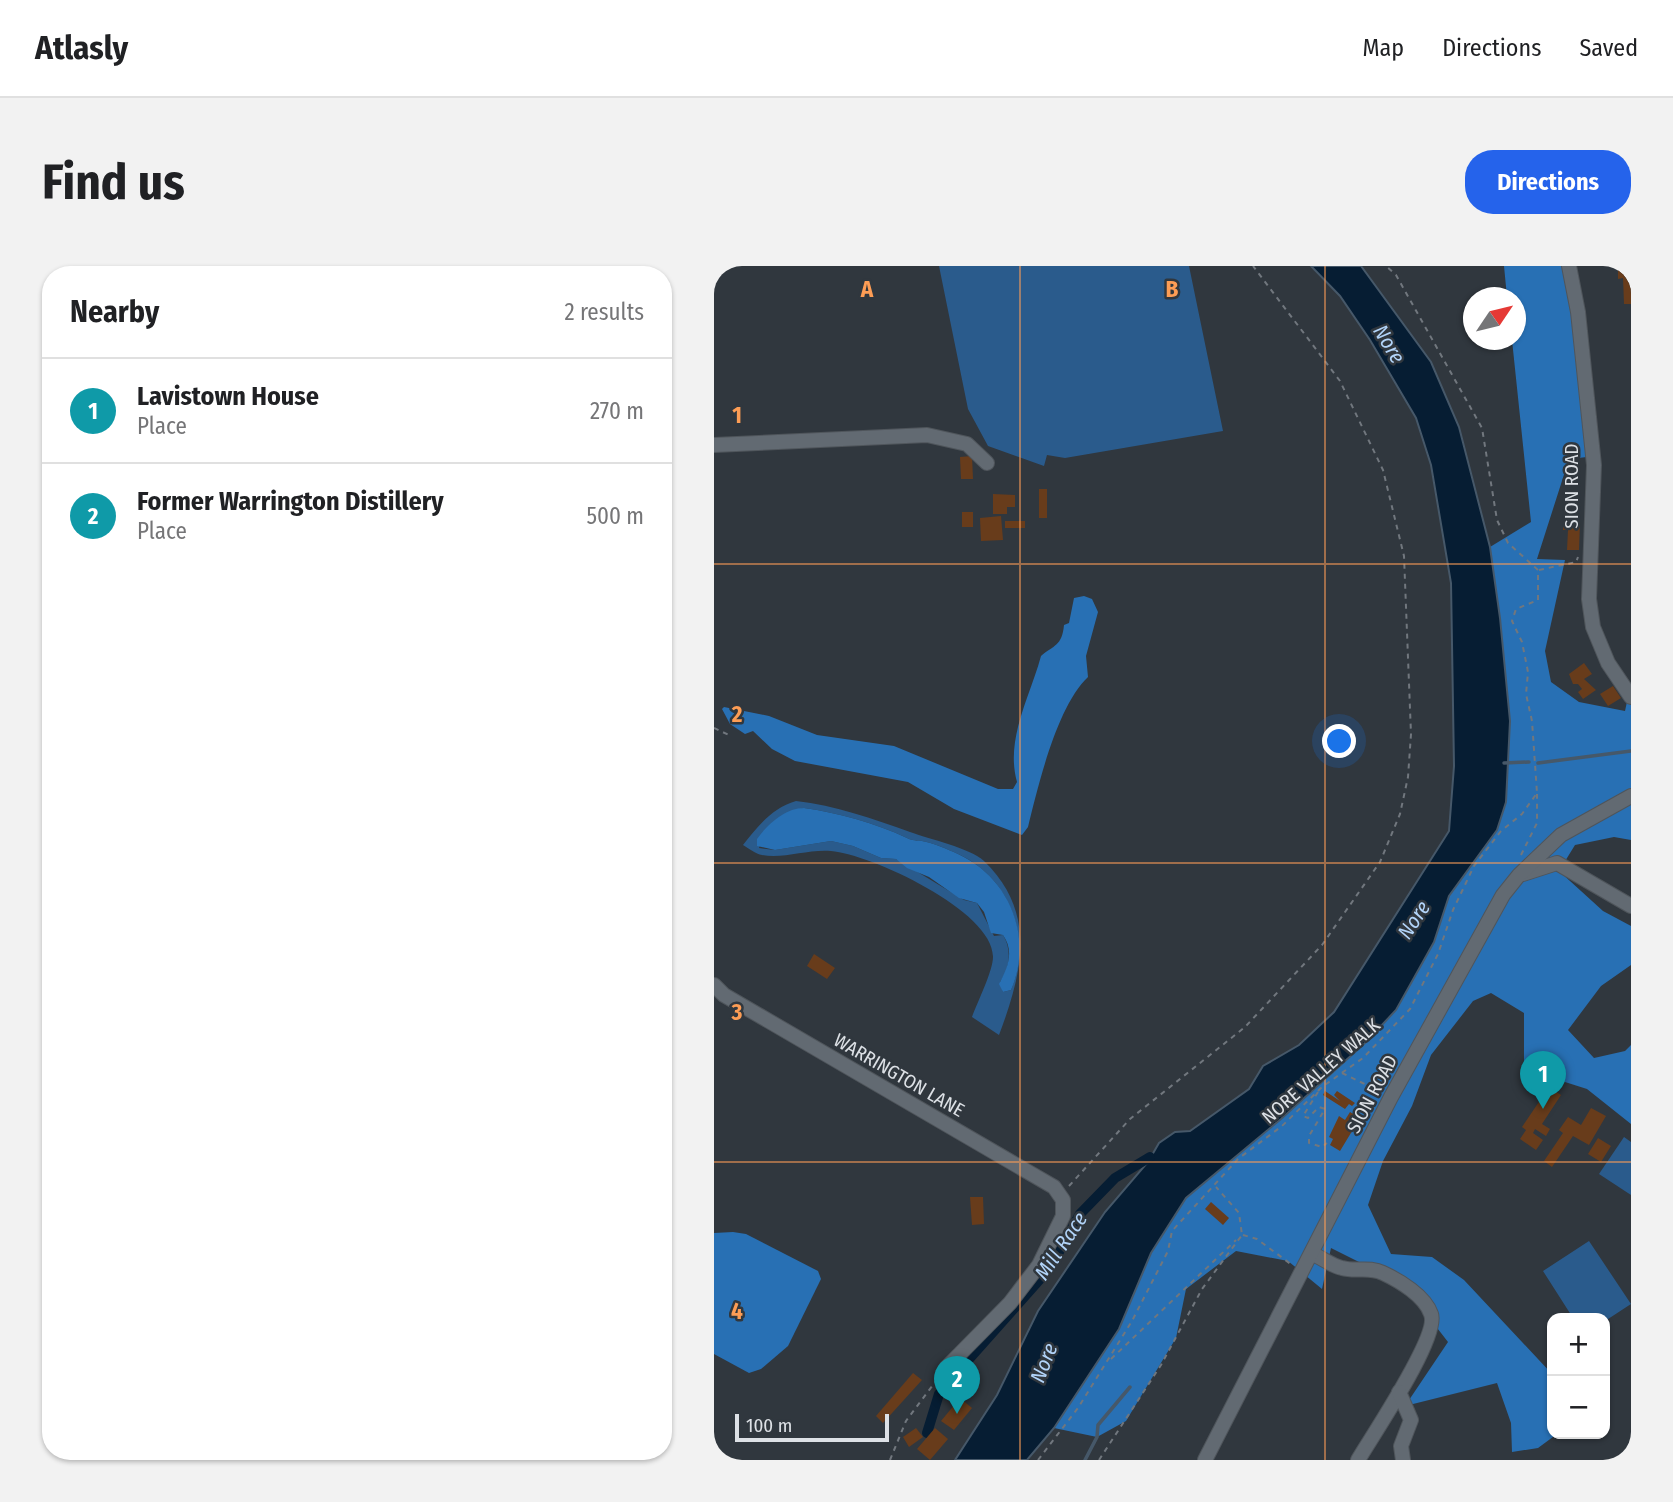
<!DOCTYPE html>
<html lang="en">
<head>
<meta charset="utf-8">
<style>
	:root { --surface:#fff; --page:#f2f2f2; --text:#202124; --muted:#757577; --line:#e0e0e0; --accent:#2563eb }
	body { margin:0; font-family:"Fira Sans Condensed",sans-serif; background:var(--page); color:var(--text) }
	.controls { position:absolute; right:21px; bottom:21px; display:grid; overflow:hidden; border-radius:14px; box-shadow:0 2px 5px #0004 }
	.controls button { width:63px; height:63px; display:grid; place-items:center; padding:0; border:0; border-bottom:2px solid var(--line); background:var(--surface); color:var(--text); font:35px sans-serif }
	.compass { position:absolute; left:749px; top:21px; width:63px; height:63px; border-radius:50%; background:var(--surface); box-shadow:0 2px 5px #0004; rotate:55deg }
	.scale { position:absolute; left:21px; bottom:18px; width:154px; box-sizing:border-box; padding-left:7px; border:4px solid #dde1e6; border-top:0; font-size:19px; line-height:24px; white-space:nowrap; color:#dde1e6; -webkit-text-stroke:5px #30373e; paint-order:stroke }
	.you { position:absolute; left:626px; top:476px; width:24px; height:24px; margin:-18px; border:5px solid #fff; border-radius:50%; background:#1a73e8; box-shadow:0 0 0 10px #1a73e833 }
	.badge { display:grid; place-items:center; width:46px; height:46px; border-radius:50%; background:var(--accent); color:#fff; font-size:23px; font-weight:700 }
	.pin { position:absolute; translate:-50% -58px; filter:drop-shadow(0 2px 4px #0008) }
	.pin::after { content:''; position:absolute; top:37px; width:24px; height:21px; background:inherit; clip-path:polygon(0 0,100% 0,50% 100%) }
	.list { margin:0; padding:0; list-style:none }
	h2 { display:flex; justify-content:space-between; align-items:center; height:91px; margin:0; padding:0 28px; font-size:30px }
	h2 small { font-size:23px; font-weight:400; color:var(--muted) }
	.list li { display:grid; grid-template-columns:46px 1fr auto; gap:21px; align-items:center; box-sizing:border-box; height:105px; padding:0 28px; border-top:2px solid var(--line) }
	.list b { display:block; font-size:26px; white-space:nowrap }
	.list p { margin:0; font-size:23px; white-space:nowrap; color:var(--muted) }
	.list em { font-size:23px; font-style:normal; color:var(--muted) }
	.map { position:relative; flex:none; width:917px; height:1194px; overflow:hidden; border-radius:28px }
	header { display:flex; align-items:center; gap:42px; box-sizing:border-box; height:98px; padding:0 35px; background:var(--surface); border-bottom:2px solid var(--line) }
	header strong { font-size:33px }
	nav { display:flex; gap:38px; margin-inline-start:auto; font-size:24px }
	.intro { display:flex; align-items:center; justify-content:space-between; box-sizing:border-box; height:168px; padding:0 42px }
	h1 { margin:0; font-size:49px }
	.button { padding:18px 32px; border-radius:28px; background:var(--accent); color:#fff; font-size:24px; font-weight:700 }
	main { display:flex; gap:42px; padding:0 42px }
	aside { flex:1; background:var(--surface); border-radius:28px; box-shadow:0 2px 5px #0004 }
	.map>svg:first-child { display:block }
	.green { fill:#2a5b8c; fill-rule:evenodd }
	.forest { fill:#2870b4 }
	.water { fill:#061d33; stroke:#465869; stroke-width:2 }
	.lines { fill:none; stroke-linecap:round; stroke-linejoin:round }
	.stream { stroke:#465869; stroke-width:3.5 }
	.canal { stroke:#061d33; stroke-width:10 }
	.building { fill:#683c1b }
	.minor-casing { stroke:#4f555b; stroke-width:16 }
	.path { stroke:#71777e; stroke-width:2; stroke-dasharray:5 5; stroke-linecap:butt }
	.minor { stroke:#626a72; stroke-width:14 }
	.grid { fill:none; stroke:#fd9d55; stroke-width:2; stroke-opacity:0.55 }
	.labels { text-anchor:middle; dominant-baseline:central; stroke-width:5; stroke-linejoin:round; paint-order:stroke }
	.street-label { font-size:19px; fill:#dde1e6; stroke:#30373e }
	.water-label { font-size:21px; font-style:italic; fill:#b2d4f9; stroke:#30373e }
	.grid-label { font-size:23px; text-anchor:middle; font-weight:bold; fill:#fd9d55; stroke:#30373e; stroke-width:5; stroke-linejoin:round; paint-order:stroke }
</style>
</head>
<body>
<header>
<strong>Atlasly</strong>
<nav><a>Map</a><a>Directions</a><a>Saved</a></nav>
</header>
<div class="intro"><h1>Find us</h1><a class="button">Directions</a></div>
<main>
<aside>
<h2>Nearby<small>2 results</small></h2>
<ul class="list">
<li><span class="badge" style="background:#0f9aa8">1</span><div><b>Lavistown House</b><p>Place</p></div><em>270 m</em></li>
<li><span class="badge" style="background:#0f9aa8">2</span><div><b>Former Warrington Distillery</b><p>Place</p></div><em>500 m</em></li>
</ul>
</aside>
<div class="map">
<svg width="917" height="1194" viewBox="0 0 917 1194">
	<rect width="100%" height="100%" fill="#30373e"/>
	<g class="green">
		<path d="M225,0H475L509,165L351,192L333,189L330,200L274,180L254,143Z"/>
		<path d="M82,535C121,539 159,553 196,566C215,573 256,582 270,595C324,647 308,708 285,769L258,751C263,737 279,705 279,691C280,645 156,588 117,585C94,583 70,593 48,589C42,588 34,582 29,579C44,560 58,542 82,535ZM90,542C125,547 161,557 193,572C198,575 203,574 208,575C220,577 233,583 244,588C295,611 319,671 297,724L289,726L286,716C296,703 298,683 289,669L280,670L263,637L250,634L182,593L167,592L139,580L117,575L61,584L45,582C52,559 66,547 90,542Z"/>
		<path d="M910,871L917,876V929L885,908Z"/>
		<path d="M875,975L917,1038L891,1055V1052H859L829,1005Z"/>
	</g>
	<g class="forest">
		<path d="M790,0H851L860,47L873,191L855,193L823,293L851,294L831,385L837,416L865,436L911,445L917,417V574L900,571L861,579L845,605L889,645L917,660V699L887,720L854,764L880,792L911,785L917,779V858L873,823L810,803V747L777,727L759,735L717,789L698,840L669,895L654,939L677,988L718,991L750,1014L838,1108V1168H843L824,1182L798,1186L797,1157L783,1117L691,1140L734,1076L689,1018L617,982L608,1023L574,995L522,985L472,1023L462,1072L412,1155L383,1171L340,1162L405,1063L437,987L472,932L567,853L651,777L682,744L720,676L735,630L783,564L792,536L796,455L786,352L776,281L817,256L798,74H802V32L793,31Z"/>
		<path d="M370,330L378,333L384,346L372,390L374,411C343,440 324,520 314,561L308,569L240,543L194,516L81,495L58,483L39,465L31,468L16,458L8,443L10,441L55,450L103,469L180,480L284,523H299L303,516C291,473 316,431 327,390C340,379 348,380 350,359L355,357L360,332Z"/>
		<path d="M90,542C125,547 161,557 193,572C198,575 203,574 208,575C220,577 233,583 244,588C295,611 320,671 297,724L289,726L285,718C293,703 301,686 289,669L277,667L270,646L263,637L245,632L215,611L193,602L182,593L167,592L139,580L117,575L61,584L43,580V573C53,559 71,542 90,542Z"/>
		<path d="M19,966L32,968L104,1005L107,1013L74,1080L47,1103L35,1107L0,1088V967Z"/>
	</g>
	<path class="water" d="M597,0H647L717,96L745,161L776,281L786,352L796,455L792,536L783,564L735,630L720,676L682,744L651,777L567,853L472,932L437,987L405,1063L340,1162L313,1194H241L283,1129L324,1045L391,946L434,896L445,877L461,866L476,865L535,823L549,800L585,779L620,746L735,565L740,500L737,317L717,199L702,152L656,74L626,30Z"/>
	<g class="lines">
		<g class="stream">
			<path d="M790,497L815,496"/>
			<path d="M824,497L917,485"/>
			<path d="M371,1194L383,1171L384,1159L416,1121"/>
		</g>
		<g class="canal">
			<path d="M240,1110L336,1002L366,948L401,912L436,891"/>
			<path d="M213,1167L225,1128"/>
		</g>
	</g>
	<g class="building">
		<path d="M910,1V5L917,4V38H910L909,12L904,13V2Z"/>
		<path d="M258,190L259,213H247L246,191Z"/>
		<rect x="325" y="223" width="8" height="29"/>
		<path d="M279,228L301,229V241H293V248H279Z"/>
		<rect x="248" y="246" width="11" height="15"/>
		<path d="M287,250L289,274L267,275L266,252Z"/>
		<rect x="291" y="255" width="20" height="7"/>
		<path d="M849,256H866L865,284H853L854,264H849Z"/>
		<path d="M870,397L878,408L870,413L882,424L869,433L864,426L868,423L864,418H859L855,408Z"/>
		<path d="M899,420L907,432L894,440L886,428Z"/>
		<path d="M100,688L121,702L113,713L93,700Z"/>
		<path d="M835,821L847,829L828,858L836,863L832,870L821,863L819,867L829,874L822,884L806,873L812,864L808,861Z"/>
		<path d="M611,825L626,835L620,829L623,825L641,837L638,840L635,838L631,843L609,829Z"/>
		<path d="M877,842L892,850L875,879L859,870L838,901L830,895L849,867L845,864L854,851L867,859Z"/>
		<path d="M636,846L646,852L626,885L616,879L619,873L615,871L625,850L631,854Z"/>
		<path d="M884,872L897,880L887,896L874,888Z"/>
		<path d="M256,931H269L270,958L258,959Z"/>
		<path d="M497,936L515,952L509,959L491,943Z"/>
		<path d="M199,1107L208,1114L169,1157L162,1150Z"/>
		<path d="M246,1132L258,1142L240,1164L227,1155Z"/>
		<path d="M202,1162L209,1171L195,1181L189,1171Z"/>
		<path d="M221,1162L234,1173L216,1194L203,1183Z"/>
	</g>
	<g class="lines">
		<defs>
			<g id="minor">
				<path d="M855,0L864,46L880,199L875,333L879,361L894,397L917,431"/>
				<path d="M0,179L213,169L253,178L273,197"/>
				<path d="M809,608L843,597L917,640"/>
				<path d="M0,719L10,729L340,921L349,934V950L325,999L296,1037L232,1102"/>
				<path d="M599,988C608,992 618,1000 628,1002C642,1006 655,1000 669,1007C686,1015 711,1030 717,1048C726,1070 658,1170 644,1194"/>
				<path d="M685,1126L697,1154L687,1180L689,1194"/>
				<path d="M491,1194L677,831L789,629L805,609L847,569L917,530"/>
			</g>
		</defs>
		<use href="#minor" class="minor-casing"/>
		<g class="path">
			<path d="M825,304L862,296L864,291"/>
			<path d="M0,462L15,469"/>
			<path d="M807,589L823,557V528"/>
			<path d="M628,807L667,826"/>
			<path d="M604,826L589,850L594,852L605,841L611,843L595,870V877L608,881L613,877"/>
			<path d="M355,920L416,853L531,761L608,679L666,596L686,548L694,511L697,468L690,290L669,204L626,115L539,0"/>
			<path d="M529,969L543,973L578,999"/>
			<path d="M397,1093L522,974"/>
			<path d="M176,1194L192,1155L225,1111"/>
			<path d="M324,1194L364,1142L418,1055L454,985L458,965L524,893L568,860L608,821L649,792L696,743L724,688L739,644L760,600L787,565L808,548L823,527L818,455L812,428L814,406L808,376L798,355L802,343L824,334V304L794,277L783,254L768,162L682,9L672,0"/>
			<path d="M385,1194L447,1099L488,1023L528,969L525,947L502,921"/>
		</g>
		<use href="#minor" class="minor"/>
	</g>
	<path class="grid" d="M306,0V1194M611,0V1194M0,298H917M0,597H917M0,896H917"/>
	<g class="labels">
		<g class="street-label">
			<text transform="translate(857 220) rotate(-90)">SION ROAD</text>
			<text transform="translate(607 805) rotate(-41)">NORE VALLEY WALK</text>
			<text transform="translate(185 809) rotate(30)">WARRINGTON LANE</text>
			<text transform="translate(658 828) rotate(-62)">SION ROAD</text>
		</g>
		<g class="water-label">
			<text transform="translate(675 78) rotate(59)">Nore</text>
			<text transform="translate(700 654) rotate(-57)">Nore</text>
			<text transform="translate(347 980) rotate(-56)">Mill Race</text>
			<text transform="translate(330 1097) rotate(-69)">Nore</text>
		</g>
	</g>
	<g class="grid-label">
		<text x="153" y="31">A</text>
		<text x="458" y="31">B</text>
		<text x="23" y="157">1</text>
		<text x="23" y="456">2</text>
		<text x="23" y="754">3</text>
		<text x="23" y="1053">4</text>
	</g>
</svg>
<div class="controls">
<button>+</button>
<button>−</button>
</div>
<svg class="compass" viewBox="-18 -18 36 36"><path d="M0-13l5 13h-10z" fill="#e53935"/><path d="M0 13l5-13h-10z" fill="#757577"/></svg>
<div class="scale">100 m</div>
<div class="you"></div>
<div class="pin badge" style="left:829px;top:843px;background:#0f9aa8">1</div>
<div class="pin badge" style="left:243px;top:1148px;background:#0f9aa8">2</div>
</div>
</main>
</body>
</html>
